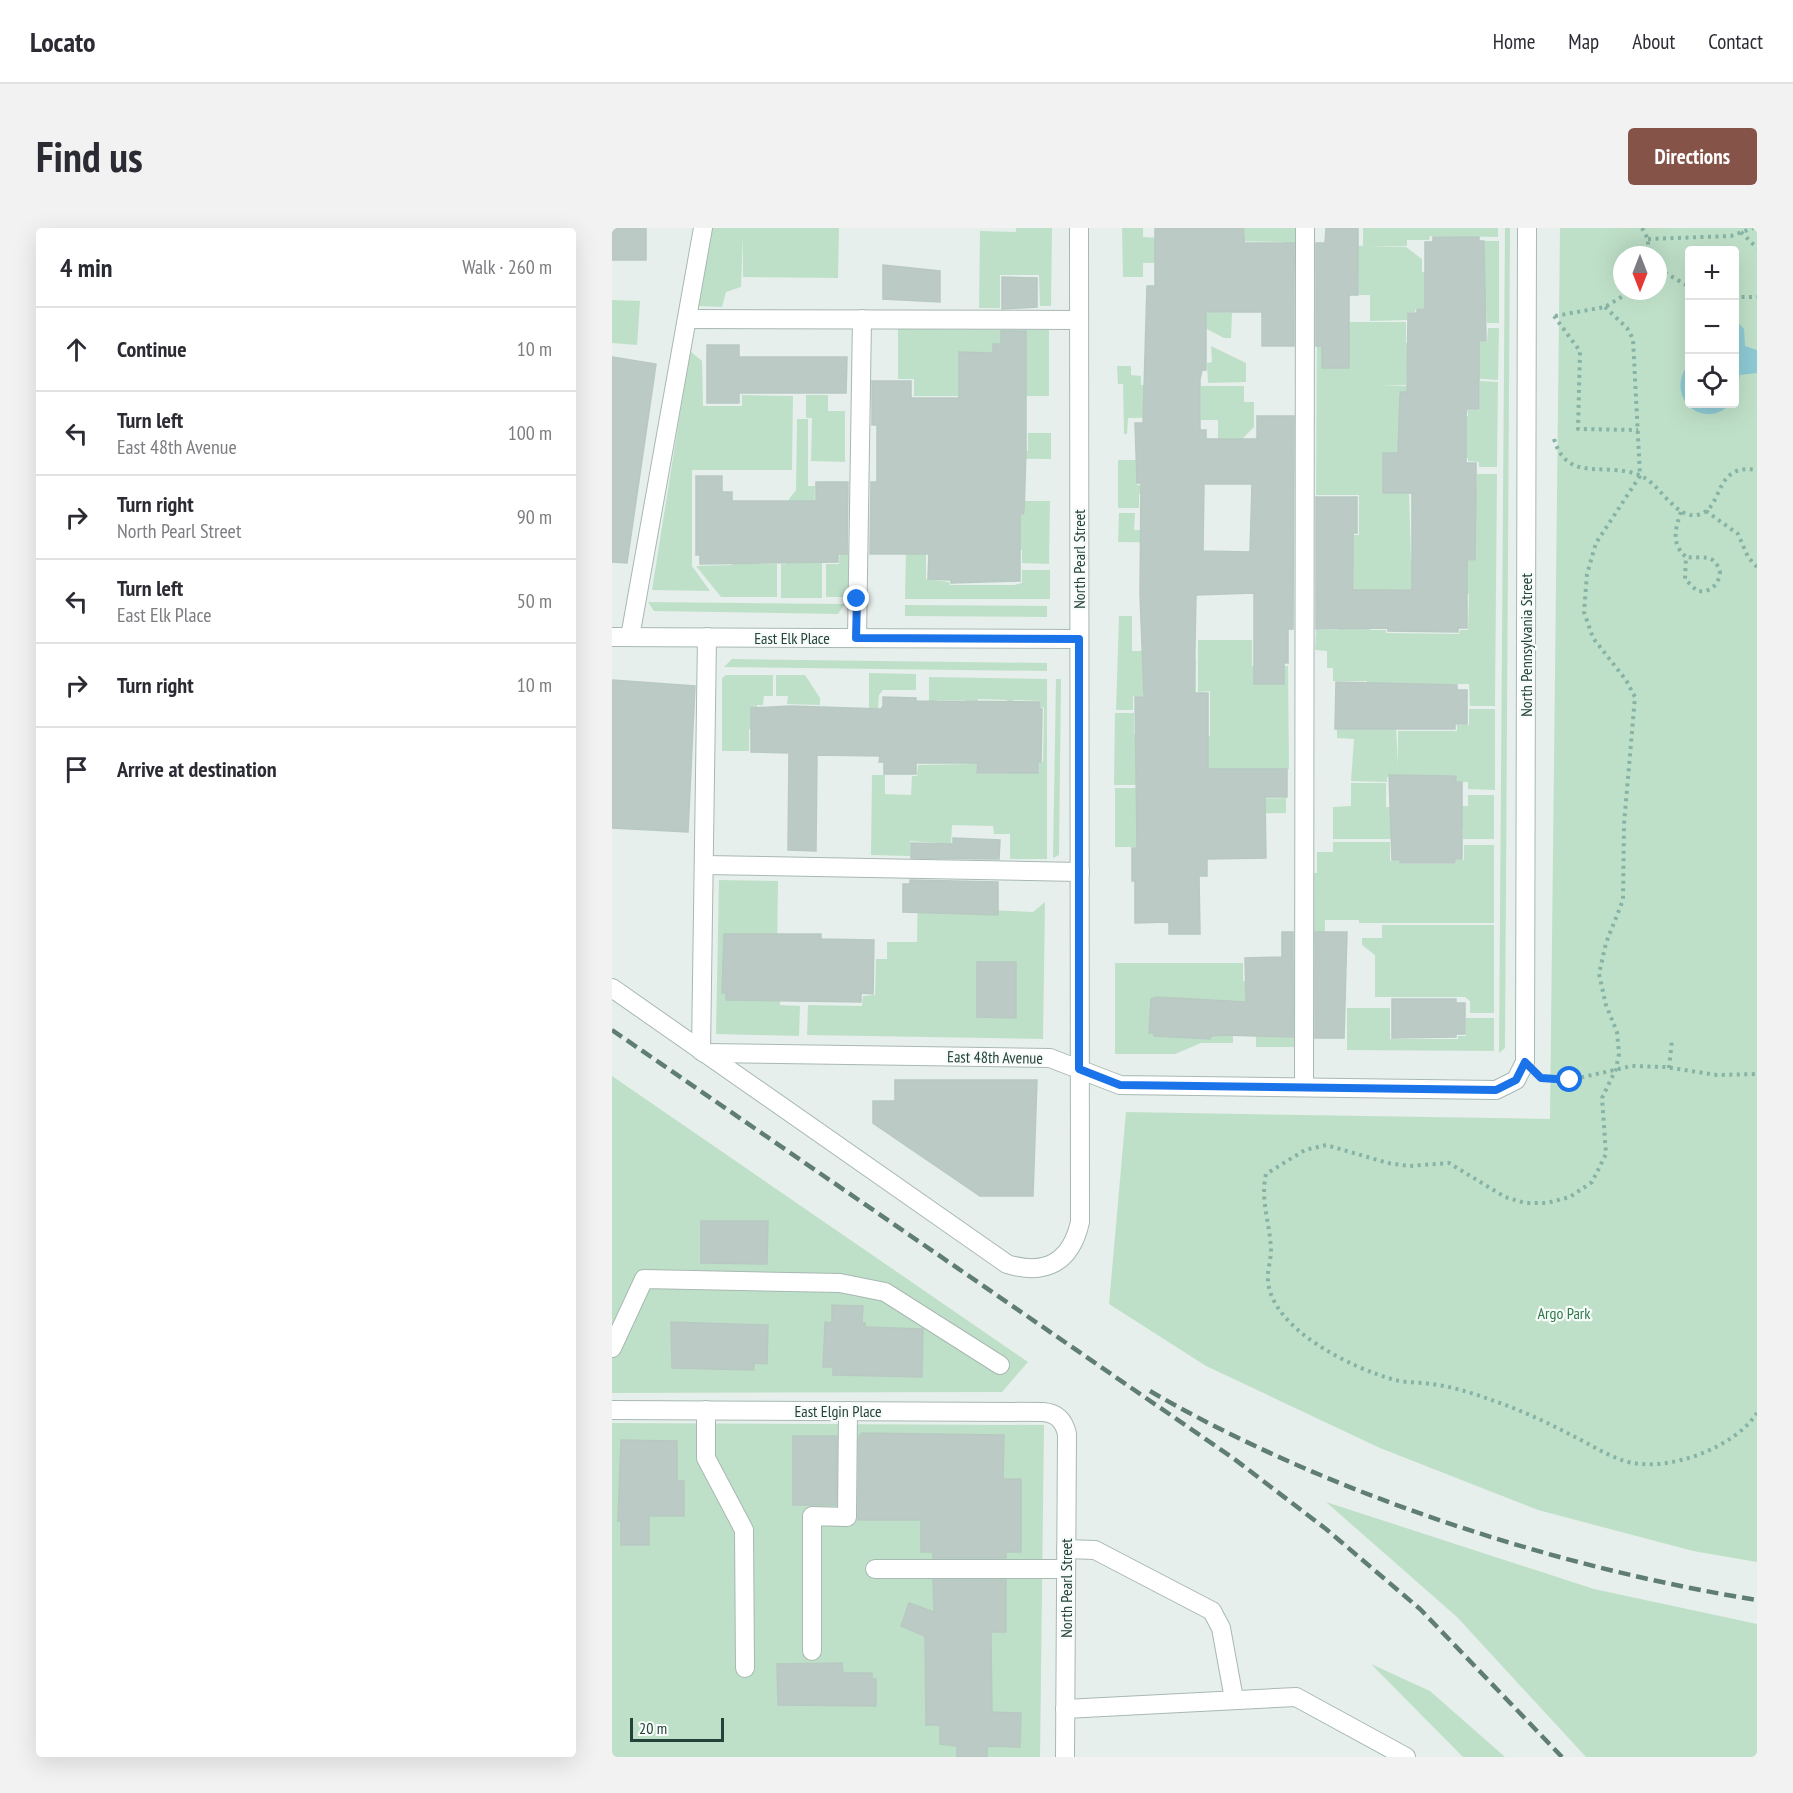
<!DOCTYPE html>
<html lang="en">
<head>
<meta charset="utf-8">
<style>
	:root { --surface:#fff; --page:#f2f2f3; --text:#2b2b33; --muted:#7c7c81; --line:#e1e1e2; --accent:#855347 }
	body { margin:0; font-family:"PT Sans Narrow",sans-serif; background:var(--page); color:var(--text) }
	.controls { position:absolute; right:18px; top:18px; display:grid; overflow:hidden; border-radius:6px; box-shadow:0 6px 24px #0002 }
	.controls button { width:54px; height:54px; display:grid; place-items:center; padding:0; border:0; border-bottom:2px solid var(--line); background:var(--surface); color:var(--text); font:30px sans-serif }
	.compass { position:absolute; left:1001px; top:18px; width:54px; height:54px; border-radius:50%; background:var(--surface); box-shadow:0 6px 24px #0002; rotate:180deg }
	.scale { position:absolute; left:18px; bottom:15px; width:94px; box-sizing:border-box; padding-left:6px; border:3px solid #24423a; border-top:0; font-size:16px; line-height:21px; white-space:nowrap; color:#24423a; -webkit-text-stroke:4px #f7fbf9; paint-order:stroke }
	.stop { position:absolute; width:18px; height:18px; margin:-14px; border:4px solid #1a73e8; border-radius:50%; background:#fff }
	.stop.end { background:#1a73e8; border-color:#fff; box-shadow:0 2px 6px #0008 }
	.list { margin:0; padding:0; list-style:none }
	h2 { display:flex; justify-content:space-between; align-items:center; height:78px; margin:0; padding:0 24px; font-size:26px }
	h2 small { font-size:20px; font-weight:400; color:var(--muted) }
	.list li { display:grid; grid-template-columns:39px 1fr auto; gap:18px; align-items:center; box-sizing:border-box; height:84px; padding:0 24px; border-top:2px solid var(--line) }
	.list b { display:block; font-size:22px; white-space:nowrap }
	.list p { margin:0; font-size:20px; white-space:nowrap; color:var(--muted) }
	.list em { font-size:20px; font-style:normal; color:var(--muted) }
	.icon { flex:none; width:33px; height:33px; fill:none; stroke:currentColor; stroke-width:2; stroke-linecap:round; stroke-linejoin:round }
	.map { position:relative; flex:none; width:1145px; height:1529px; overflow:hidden; border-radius:6px }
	header { display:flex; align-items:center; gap:36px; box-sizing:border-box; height:84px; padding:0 30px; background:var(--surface); border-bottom:2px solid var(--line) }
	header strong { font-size:28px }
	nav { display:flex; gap:33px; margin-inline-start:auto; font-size:21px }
	.intro { display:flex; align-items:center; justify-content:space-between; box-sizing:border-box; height:144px; padding:0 36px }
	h1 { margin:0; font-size:42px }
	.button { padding:15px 27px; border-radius:6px; background:var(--accent); color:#fff; font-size:21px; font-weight:700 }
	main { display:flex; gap:36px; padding:0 36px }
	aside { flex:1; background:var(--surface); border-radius:6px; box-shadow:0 6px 24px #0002 }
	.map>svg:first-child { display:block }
	.green { fill:#bfe0c8; fill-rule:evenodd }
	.water { fill:#8ec9d4 }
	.building { fill:#bbcac4; stroke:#b8c9c2; stroke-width:1.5; fill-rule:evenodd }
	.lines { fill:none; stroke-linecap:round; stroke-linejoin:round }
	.lane-casing { stroke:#a8b8b2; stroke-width:20 }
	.street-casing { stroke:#a8b8b2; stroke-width:20 }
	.path { stroke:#86b3a5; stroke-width:4; stroke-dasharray:3 4.5; stroke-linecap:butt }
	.lane { stroke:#fff; stroke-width:18 }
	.street { stroke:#fff; stroke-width:18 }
	.rail { stroke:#5f7d75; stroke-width:4.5; stroke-dasharray:12 6; stroke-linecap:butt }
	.route { stroke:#1a73e8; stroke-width:8 }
	.labels { text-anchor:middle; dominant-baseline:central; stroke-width:4.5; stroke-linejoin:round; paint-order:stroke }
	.street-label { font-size:16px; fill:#24423a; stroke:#f7fbf9 }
	.park-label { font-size:16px; fill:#2d7a4b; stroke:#f7fbf9 }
</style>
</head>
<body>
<header>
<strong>Locato</strong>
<nav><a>Home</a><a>Map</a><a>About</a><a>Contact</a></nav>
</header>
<div class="intro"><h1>Find us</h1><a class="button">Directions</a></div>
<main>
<aside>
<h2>4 min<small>Walk · 260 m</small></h2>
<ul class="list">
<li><svg class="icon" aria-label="ahead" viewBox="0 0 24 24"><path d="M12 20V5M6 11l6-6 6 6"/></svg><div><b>Continue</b></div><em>10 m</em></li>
<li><svg class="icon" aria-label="left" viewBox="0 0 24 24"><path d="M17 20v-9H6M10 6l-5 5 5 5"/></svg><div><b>Turn left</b><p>East 48th Avenue</p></div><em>100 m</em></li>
<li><svg class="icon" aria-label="right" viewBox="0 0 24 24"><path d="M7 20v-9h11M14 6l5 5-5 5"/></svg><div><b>Turn right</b><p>North Pearl Street</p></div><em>90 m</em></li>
<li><svg class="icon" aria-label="left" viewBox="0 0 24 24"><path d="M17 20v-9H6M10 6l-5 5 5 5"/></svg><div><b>Turn left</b><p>East Elk Place</p></div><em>50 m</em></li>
<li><svg class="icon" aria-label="right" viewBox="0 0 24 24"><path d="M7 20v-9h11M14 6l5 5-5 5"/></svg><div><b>Turn right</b></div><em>10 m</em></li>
<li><svg class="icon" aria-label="arrive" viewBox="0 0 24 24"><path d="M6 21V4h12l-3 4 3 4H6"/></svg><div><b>Arrive at destination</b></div></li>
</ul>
</aside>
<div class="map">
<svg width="1145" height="1529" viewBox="0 0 1145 1529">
	<rect width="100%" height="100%" fill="#e6efeb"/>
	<g class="green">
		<path d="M97,0H227L226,50L131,49V7L129,59L114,64L110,79L85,78Z"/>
		<path d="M404,0H440L439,78H428L427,47H388V80H367L368,3L404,4Z"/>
		<path d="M510,0H531V9L581,12L608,34L531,35V49H511Z"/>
		<path d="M633,0H687V45H671V14L609,13V7H633Z"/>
		<path d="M751,0H886V9L818,8L817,12H795V18H751Z"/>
		<path d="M893,0H898L893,820L887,825Z"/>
		<path d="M948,0H1145V1334L1081,1323L926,1282L768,1220L594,1138L497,1076L514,884L938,891ZM1078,22H1122V176H1078ZM1010,27H1046V63H1010Z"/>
		<path d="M873,13H887V95H875L874,80H819L868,43H873Z"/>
		<path d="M714,17L794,19L810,31V44H817V80H804L803,84H796L795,92L758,93V67H747V46L714,47Z"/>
		<path d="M0,72L28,73L25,117L0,115Z"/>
		<path d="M543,84L620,85L619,110H612L587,97Z"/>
		<path d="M705,94H794V115H801L855,143H795L794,157L770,158H795V164H787V181H796V188H856V182H868V153L886,154L885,239H867V234L856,233V230H796L799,332H807L806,361L742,363V339L705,338V307H747V267H704Z"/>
		<path d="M876,100H887L886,152L856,150L867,114H875Z"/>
		<path d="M286,101L437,102V168H302V151H286Z"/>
		<path d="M599,118L634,135V154L596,155L595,135L600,134Z"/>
		<path d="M78,123L90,133L91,178H130V167L181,168L180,242H80V338L98,363L40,362Z"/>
		<path d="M505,138H519V147L529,148V157L578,156L579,189L516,190L515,206H512L511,156H506Z"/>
		<path d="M589,158H632V174H642V199L631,210V223H606V192H589Z"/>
		<path d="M194,167H216V183H233V234L199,233L200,190H194Z"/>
		<path d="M185,191H196V258H203L201,335H210V370H169V336H174V327H178L177,271L184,262Z"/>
		<path d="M416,205H439V231L341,230L416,223Z"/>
		<path d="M506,232H529L524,235L525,257H529V263L536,266H527V280H506Z"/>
		<path d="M865,246H885L883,478H858L857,456H785L755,481V453H721V440H715V423L703,422L704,402H726L727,382L759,402H774V405L847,406L848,402H856L857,366L847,365L808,333H863L864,298L800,297L857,263L865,262Z"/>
		<path d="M231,255H236V369H214V336H227Z"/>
		<path d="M413,273H438L437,336L410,335V322L401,321V287H413Z"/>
		<path d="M120,281L140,328V336H165V369H109L84,338L120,337Z"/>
		<path d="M507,285H523L522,302L586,303V315L506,314Z"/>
		<path d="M294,325H314V351L337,354L338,357H402L410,355V342H438V371H293Z"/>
		<path d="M36,374L233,376L226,386L42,383Z"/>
		<path d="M293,377L435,378V389L293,388Z"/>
		<path d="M507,388H520V423H535V431H584V465H531V468H521V482H504Z"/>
		<path d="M586,412H640V438H676L677,541H640L592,549L533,508H598V463L586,464Z"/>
		<path d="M120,431L435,435V443L112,439Z"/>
		<path d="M257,445L304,446V462H271L267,467L266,480H257Z"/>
		<path d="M114,447H161V468H152L151,477H145V501H137V523H110V450Z"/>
		<path d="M164,447H193L208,470V477L175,476L176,468H164Z"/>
		<path d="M317,449L435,451V631H398V606H382L381,598L340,597L339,616L298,613V628L259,627L260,547H273V566L299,567L300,548H305L306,537L356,536L357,519H365V546H394L395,542L427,543V534H431L432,480L429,479V473L402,472L394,533L395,472L366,471L365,479L353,480V472H325L324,479H317Z"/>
		<path d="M444,451H449L447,627L441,630Z"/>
		<path d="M857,481H883V562L856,561V554H845L844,547L775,549V554L739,553L742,511L725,510V487L784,499L786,537V503H845V497H857Z"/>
		<path d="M503,485H522V506H531L532,544H524V557H502Z"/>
		<path d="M739,555H774V579L856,578V567H882V611H851V601H779V611H721V579L739,578Z"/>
		<path d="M503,560H524V574L674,570V585L610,586V619H503Z"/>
		<path d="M721,614H778V633H787L788,636H844V632H852V617H882V695H747V692H713V714H700V645H705V624H721Z"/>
		<path d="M107,652L166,653L165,730L169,731L168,777L188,778L187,808L104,806Z"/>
		<path d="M306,654L374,682L421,684L433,674L431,811L195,807L196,777L250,778L251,768L263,767L264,731H275V714H305Z"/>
		<path d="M770,697H882V785H858V773L853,769H763V727L750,717V710H770Z"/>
		<path d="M665,732H682V819H644V776H621V815H589L563,826H503V735H631V753H664Z"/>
		<path d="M735,780H778V811H846V808H854V790H882V823L735,822Z"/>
		<path d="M0,848L416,1134L390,1164L0,1165Z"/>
		<path d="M0,1195L432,1197L428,1529H0Z"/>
		<path d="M714,1274L982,1361L1145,1396V1529H974L845,1389Z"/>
		<path d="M759,1436L818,1463L893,1529H851Z"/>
	</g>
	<g class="water">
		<path d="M1123,91L1132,101L1133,118L1145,122V145L1128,147L1123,171Z"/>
		<path d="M1077,135L1078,176H1119C1090,204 1051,168 1077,135Z"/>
	</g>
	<g class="building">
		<rect x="0" y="0" width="34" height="32"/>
		<path d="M543,0H632V15H682V118H650V84H594V142H590L588,151V202H594V211H645V188H682L681,401H676V435H672V456H642V365L584,367L582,465H596V541H675V569H653L654,630L595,631V648H587L588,706H557V694L523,695V653H520V620H525L523,469H532L528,366L529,255H525L523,195H531L535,58H543ZM592,256H640L638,324L591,323Z"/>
		<path d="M714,0H746V67H737V140H710V118H704V15H713Z"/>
		<path d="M821,9H867V13H872L874,113H867V181H855L854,187V235H864V261L863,332H855V400H846V404L776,403V400L704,401V269H745V305H741V362H800V265H771V225H786L788,164H795L796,85H805V81H813V14H821Z"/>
		<path d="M271,37L328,43V74L271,71Z"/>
		<path d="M390,49L425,50V79L390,81Z"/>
		<path d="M389,103H414V221L412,286H408V353L339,355V352L316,351L317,326H258L259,254H265V197H260V153H299V170H347V124L381,125V116H389Z"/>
		<path d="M95,117H127V129H235L234,165H127V175H95Z"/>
		<path d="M0,129L44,136L15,335L0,334Z"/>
		<path d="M84,248H110V264H120V273H204V254H236L235,326H226V334L88,336V327H84Z"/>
		<path d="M0,452L83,458L76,604L0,600Z"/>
		<path d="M724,454L845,457V462H855V496H843V501H723Z"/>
		<path d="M271,469L304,470V473L428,474V481H430L429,534H426V545H365L366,535H304V546H272V534H267L268,528L205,527L204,623L176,622L177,525L139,524V480L179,478L269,481L271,478Z"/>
		<path d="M777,547L844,548V554H850V631H843V635H788V632H780Z"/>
		<path d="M341,610L388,612L387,631L299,630V615L341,616Z"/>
		<path d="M298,652L386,654V687L291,684V656H298Z"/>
		<path d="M670,704H681V809L613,807L599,808L598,811L542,808V805H537L539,771L545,769L634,774L633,730L670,729Z"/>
		<path d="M703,704H735L732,810H703Z"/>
		<path d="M112,706H209V711L262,712L261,766L249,765V774L114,772V765H110Z"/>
		<path d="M365,734H404V790L365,789Z"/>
		<path d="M780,771H844V775H853V806H844V809L780,810Z"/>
		<path d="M283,852H425L421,968H368L261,895V873H283Z"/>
		<path d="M89,993H156L155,1036L89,1035Z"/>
		<path d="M220,1077L251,1078L250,1095H253V1099L311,1101L310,1149L221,1147V1139H211L213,1094L220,1095Z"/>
		<path d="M59,1094L156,1097L155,1136L142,1135V1142L60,1140Z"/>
		<path d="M250,1205L392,1207L391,1251H409V1324H394V1330H321V1324H309V1292H246L247,1208Z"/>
		<path d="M181,1208H225L224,1277H181Z"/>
		<path d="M9,1212L65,1213V1253H72V1288H37V1317H9V1293H6Z"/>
		<path d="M321,1352H394V1404H379L380,1484L409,1485L408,1519L375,1518V1529H345V1518L328,1516V1497H314L313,1408L289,1398L297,1375L322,1384Z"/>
		<path d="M230,1435L231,1445H260V1451H264V1478L166,1477L165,1436Z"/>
	</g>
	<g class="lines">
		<defs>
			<g id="lane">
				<path d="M75,91L467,92"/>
				<path d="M18,409L91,0"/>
				<path d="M245,410L250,91"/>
				<path d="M92,637L468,644"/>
				<path d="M89,823L95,409"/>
				<path d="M692,859L693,0"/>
				<path d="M0,1120L32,1051L228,1055L273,1064L388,1137"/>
				<path d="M94,1182V1230L132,1302L133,1440"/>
				<path d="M454,1321L483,1322L600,1383L609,1400L622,1471"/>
				<path d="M263,1341H454"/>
				<path d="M200,1423V1288L235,1289L236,1183"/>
				<path d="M453,1481L684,1469L794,1529"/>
			</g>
			<g id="street">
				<path d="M0,409L467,411"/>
				<path d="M0,760L395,1036C434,1048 459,1034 468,994L467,0"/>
				<path d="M92,825L438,830L508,857L884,862L904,852L913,834L915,0"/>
				<path d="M0,1182L431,1184C445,1185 452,1193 455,1206L453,1529"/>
			</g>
		</defs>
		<use href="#lane" class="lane-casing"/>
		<use href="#street" class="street-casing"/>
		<g class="path">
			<path d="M1030,0L1036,11V27"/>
			<path d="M1129,4L1145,20"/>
			<path d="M1036,11L1119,8L1141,0"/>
			<path d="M1046,41L1078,59"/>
			<path d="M1122,69H1145"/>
			<path d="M993,79L1015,100L1021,111L1028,248L984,315L975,346L972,384L981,410L1014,452L1023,469L1012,596L1011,672L994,715L987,746L994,777L1005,804L1007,826L1004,841L990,870L994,926L980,954L958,969L935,975H913L893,969L837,935L797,938L776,935L714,917L693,922L654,946C648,972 658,995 659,1022C659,1032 655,1043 656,1053C660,1102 742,1141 783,1152C794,1155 807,1154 819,1156C836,1158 854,1163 871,1169C901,1179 931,1192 959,1207C978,1216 995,1228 1016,1234C1057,1244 1122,1220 1145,1185"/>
			<path d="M942,88L968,123L966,201L1026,202"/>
			<path d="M943,88L993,79L1019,63"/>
			<path d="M942,211C956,258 997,231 1031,249C1048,257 1064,291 1085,287C1113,282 1100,234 1145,242"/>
			<path d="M1094,283L1126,306L1136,329L1145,339"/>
			<path d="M1069,284C1063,301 1059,316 1074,329L1073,351L1085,363C1098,365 1107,357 1108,344C1102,324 1089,331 1074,329"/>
			<path d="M1057,840L1060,812"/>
			<path d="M932,851L958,852L1020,838L1053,839L1105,847L1145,846"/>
		</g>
		<use href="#lane" class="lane"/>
		<use href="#street" class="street"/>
		<g class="rail">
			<path d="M0,802L621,1230L714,1301L808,1381L950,1529"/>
			<path d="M538,1163C713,1265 945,1340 1145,1372"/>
		</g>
	</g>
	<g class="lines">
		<path class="route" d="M245,371L244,410L467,411V841L508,857L884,862L904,852L913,834L929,850L958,852"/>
	</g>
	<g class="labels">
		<g class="street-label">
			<text transform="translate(467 331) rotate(-90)">North Pearl Street</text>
			<text x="180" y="410">East Elk Place</text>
			<text transform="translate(914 417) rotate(-90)">North Pennsylvania Street</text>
			<text transform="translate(383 829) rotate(1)">East 48th Avenue</text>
			<text x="226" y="1183">East Elgin Place</text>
			<text transform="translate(454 1360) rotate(-90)">North Pearl Street</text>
		</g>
		<g class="park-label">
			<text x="952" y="1085">Argo Park</text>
		</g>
	</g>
</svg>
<div class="controls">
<button>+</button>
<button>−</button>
<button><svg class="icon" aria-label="locate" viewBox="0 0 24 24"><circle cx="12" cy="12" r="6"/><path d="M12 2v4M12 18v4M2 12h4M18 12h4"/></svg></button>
</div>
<svg class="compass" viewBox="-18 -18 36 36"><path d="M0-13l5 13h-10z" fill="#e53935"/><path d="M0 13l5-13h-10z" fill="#7c7c81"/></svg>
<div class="scale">20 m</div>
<div class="stop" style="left:958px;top:852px"></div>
<div class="stop end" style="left:245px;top:371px"></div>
</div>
</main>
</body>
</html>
